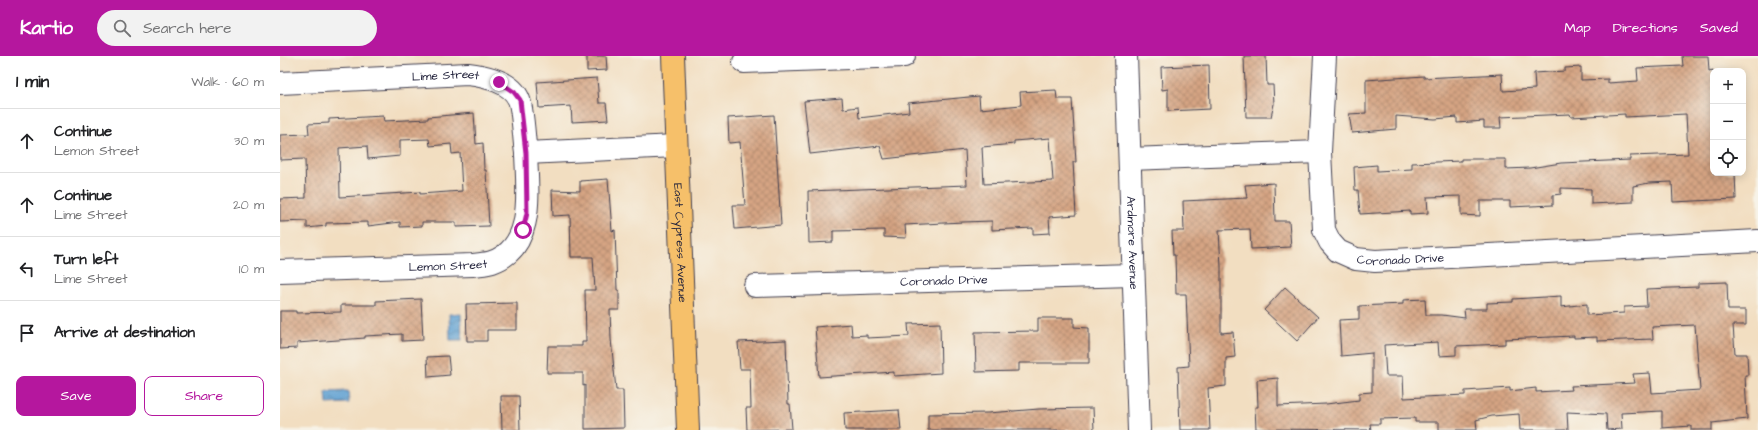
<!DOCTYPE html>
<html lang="en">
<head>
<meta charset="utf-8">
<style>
	:root { --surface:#fff; --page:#f2f2f2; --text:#202124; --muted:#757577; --line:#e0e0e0; --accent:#b5179e }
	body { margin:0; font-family:"Architects Daughter",sans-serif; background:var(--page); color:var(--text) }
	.controls { position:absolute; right:12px; top:12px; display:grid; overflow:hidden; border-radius:8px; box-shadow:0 2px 10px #0003 }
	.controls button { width:36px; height:36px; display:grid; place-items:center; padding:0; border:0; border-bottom:1px solid var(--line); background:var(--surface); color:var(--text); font:20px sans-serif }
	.stop { position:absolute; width:12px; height:12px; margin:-9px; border:3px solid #b5179e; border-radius:50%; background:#fff }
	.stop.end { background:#b5179e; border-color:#fff; box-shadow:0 1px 4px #0008 }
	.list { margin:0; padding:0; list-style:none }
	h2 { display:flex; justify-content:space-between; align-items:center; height:52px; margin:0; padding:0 16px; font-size:17px }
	h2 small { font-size:13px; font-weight:400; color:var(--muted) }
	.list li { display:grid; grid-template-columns:26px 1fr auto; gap:12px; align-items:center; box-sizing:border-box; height:64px; padding:0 16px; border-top:1px solid var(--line) }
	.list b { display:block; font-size:15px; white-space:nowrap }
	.list p { margin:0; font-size:13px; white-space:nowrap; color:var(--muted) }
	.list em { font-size:13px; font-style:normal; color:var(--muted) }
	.actions { display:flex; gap:8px; padding:12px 16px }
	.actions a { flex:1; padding:9px 0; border:1px solid var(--accent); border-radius:8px; text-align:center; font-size:14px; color:var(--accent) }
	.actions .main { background:var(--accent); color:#fff }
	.icon { flex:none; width:22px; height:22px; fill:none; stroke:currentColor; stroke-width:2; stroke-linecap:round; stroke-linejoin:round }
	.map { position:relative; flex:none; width:1478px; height:374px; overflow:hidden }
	header { display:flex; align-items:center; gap:24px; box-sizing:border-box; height:56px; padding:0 20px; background:var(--accent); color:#fff }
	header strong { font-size:19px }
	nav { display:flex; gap:22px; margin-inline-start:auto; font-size:14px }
	.search { width:280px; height:36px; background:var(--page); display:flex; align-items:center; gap:10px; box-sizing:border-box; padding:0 14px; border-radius:22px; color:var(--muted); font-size:15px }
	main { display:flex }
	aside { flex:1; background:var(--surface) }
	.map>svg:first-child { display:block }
	.water { fill:url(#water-waves); stroke:#416287 }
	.building { fill:url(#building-cross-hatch); fill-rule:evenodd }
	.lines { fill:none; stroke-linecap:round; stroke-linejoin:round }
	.minor-casing { stroke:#413e4f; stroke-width:24 }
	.major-casing { stroke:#413e4f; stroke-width:24 }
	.minor { stroke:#fff; stroke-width:22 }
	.major { stroke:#f6c06b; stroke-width:22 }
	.route { stroke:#b5179e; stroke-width:5 }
	.labels { text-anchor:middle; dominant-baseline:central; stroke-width:3; stroke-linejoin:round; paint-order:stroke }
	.street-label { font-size:12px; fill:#22223b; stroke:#f7f3e8 }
</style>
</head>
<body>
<header>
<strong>Kartio</strong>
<div class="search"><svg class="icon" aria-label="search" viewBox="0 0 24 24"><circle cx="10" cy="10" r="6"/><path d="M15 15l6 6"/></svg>Search here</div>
<nav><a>Map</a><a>Directions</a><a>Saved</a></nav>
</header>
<main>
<aside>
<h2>1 min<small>Walk · 60 m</small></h2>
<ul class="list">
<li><svg class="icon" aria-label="ahead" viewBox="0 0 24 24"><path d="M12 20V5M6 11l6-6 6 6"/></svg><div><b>Continue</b><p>Lemon Street</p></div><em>30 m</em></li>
<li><svg class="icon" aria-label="ahead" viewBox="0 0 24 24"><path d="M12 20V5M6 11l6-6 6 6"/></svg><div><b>Continue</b><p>Lime Street</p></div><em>20 m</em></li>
<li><svg class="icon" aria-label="left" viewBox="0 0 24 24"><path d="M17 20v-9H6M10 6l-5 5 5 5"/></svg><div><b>Turn left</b><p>Lime Street</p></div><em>10 m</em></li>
<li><svg class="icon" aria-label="arrive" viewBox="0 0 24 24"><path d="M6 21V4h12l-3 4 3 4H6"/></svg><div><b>Arrive at destination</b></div></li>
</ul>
<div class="actions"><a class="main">Save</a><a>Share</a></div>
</aside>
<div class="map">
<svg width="1478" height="374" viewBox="0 0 1478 374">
	<defs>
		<pattern id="water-waves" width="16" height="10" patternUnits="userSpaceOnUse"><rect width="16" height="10" fill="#60a1d3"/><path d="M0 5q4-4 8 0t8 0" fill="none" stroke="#4f83ac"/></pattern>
		<pattern id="building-cross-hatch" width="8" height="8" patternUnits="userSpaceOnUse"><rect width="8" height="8" fill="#d5a483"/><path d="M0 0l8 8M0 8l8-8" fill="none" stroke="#ac856c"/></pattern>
	</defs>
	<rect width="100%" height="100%" fill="#f7f3e8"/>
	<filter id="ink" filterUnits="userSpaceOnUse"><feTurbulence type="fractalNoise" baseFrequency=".025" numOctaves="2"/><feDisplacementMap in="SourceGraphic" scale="8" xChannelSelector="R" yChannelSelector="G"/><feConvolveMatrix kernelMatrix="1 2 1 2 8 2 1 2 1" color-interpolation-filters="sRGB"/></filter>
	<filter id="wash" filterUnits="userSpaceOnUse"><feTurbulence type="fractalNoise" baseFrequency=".012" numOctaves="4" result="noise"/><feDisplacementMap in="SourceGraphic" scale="16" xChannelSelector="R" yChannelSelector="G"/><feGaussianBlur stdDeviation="0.9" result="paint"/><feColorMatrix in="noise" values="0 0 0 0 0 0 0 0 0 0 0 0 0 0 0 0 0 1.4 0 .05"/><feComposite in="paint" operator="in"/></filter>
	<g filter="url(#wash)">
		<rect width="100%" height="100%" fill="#f2dec1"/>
		<g class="water">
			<path d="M169,258H181L182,284H170Z"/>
			<path d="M68,335L69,347L47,348L46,336Z"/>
		</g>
		<g id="blocks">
			<g class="building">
				<path d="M307,0H326L327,14L307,15Z"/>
				<path d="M964,0H986L987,29H993L994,48L991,61H966Z"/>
				<path d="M1402,0H1428L1429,15L1433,14V117H1455L1456,143L1393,146L1392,126L1369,127L1353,130V146L1311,148V133L1281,132V138L1273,139V149L1230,151V145H1200V160L1181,159V140L1147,141L1148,157L1130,158V155L1080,158L1078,134H1075L1074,111L1097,109V115L1132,113V107L1181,105V103H1226V113L1250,112L1281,107L1350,104V100L1408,98L1406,58L1345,61V58L1291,61L1290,58L1220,61L1221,72H1204V65L1177,67V61L1155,63L1116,60V73L1072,77L1069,58L1086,57V24L1144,20V22L1222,18L1223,35L1255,33L1254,17L1285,15V12L1301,11V24L1328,23V27L1358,25L1357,12L1403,10Z"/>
				<path d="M929,9L930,53L888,55V33L882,34L881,11Z"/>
				<path d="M317,22L319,47H326L328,64L292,66L291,50L259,52L257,26Z"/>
				<path d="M776,34L777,43H792L796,106H793L796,159L769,161L770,177L753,178V172L712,174V165L683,166L625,169L626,182L604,181V174L553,175V186L529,187L528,135L687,129L685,94L604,103L600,90L530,98L524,45L562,42L563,53L578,51L579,62L629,56L628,47L699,40L700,53L741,49L740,36ZM770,82L773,125L704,128L702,91L734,88V85Z"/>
				<path d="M194,57L196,88L203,87L204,114H206L209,170L176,171V166H142V170L120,171V166L88,170V166L46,167V170L27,172V165L0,166V143L26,142L25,103L0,104V79L29,78L28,68L49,67V63L103,60L104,65L148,63V61ZM149,83L150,90L171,88L172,98L180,97L182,135L140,138V136L60,141L59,92L87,90L88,103L120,100V84Z"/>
				<path d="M494,59L501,169L455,173L453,149H465L460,86L449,87L448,62Z"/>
				<path d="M328,123L332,175L335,174L337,234H339V254H330L331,283L336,334H343L344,372L305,373V329L303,330V317H267L268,290H302V286H306L305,234H315L313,201H291L290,159L273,160L272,134L300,135V125Z"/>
				<path d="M994,127L995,165H1009L1011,191L971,193L970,173L939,174L941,211V277L953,276L955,301L946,302V330L928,332L930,374H900L898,311L909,310L906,238H896L895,199H893L892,175H904L903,145L967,142L965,129Z"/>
				<path d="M1447,226L1448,254H1466V269H1453L1455,298H1467L1468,319H1465L1467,363L1432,367V374H1411V370L1382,372V355L1341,357L1342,373L1327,374L1326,358L1287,356L1288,374H1240L1239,358L1212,360L1196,364L1197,374H1159V366H1135V362L1100,363V368H1090L1091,374L976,373L975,351H978L977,324L998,322V350L1046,348L1079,344V337L1092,336V297L1061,300L1059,264L1079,263V250L1123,248V244L1145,243L1146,259H1162L1185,262L1184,253H1207V247L1233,246V243L1281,240V251L1307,248V259L1344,257V251L1367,250L1366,233L1418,231V227ZM1415,269L1420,334L1372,337L1370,317L1353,318L1355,327L1291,330L1292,334L1256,336V332L1230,335V332L1185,335V339L1124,342L1123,320H1106L1104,289L1158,286L1159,300L1176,299V290L1225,288V283L1294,280V282L1317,281V285L1373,283L1372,271Z"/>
				<path d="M1005,231L1038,261L1017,285L984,254Z"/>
				<path d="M141,243L143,284L122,285V278L85,280V282L17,287V292L0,293V255H16V257L61,256V249H96V245Z"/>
				<path d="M237,247V274H207V285H187L186,248Z"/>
				<path d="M758,262H794V271L809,272V307H739V315L696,316L695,276L758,275Z"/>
				<path d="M660,267L661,317L614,320V316L539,321L535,271L571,268L572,280L587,279V282L629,280L628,268Z"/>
				<path d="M506,284L508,348H510L512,373L467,374L466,352H471L470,313H460L458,286Z"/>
				<path d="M168,300L170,319L148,321L147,301Z"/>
				<path d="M221,340H239L240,374H222Z"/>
				<path d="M813,352L814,374H648V358L708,357L759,353Z"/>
				<path d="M619,354L621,374H565L564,357Z"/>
			</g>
		</g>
	</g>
	<g filter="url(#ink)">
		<use href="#blocks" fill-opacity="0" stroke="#413e4f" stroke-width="1"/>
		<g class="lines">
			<defs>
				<g id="minor">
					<path id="s1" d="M846,0L859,374"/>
					<path id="s2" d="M1045,0L1040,96L1044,174L1050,186L1058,195L1076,203L1095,205L1478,185"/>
					<path d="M464,6L624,0"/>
					<path id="s3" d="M0,27L188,18C205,20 232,26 239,44C243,54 244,85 246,97L396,90"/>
					<path d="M850,103L1040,96"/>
					<path id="s4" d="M0,215L193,209C199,208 206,208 212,206C256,191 247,133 246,97"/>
					<path id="s5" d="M475,230L853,219"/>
				</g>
				<g id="major">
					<path id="s6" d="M393,0L408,374"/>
				</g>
			</defs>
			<use href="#minor" class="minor-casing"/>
			<use href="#major" class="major-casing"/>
			<use href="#minor" class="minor"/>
			<use href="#major" class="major"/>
		</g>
	</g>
	<g class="lines" filter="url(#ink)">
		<path class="route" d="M219,26L234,36L240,44L246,97L247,157L243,174"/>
	</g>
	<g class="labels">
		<g class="street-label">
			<text stroke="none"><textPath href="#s3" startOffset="166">Lime Street</textPath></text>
			<text stroke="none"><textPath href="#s6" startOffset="187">East Cypress Avenue</textPath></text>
			<text stroke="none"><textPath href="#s1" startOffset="187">Ardmore Avenue</textPath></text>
			<text stroke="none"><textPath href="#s2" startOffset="264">Coronado Drive</textPath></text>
			<text stroke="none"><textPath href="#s4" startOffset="168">Lemon Street</textPath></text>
			<text stroke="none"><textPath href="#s5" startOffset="189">Coronado Drive</textPath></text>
		</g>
	</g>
</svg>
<div class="controls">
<button>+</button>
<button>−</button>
<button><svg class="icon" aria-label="locate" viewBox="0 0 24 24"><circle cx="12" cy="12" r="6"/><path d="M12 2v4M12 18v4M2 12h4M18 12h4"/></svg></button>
</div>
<div class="stop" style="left:243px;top:174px"></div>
<div class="stop end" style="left:219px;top:26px"></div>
</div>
</main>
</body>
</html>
